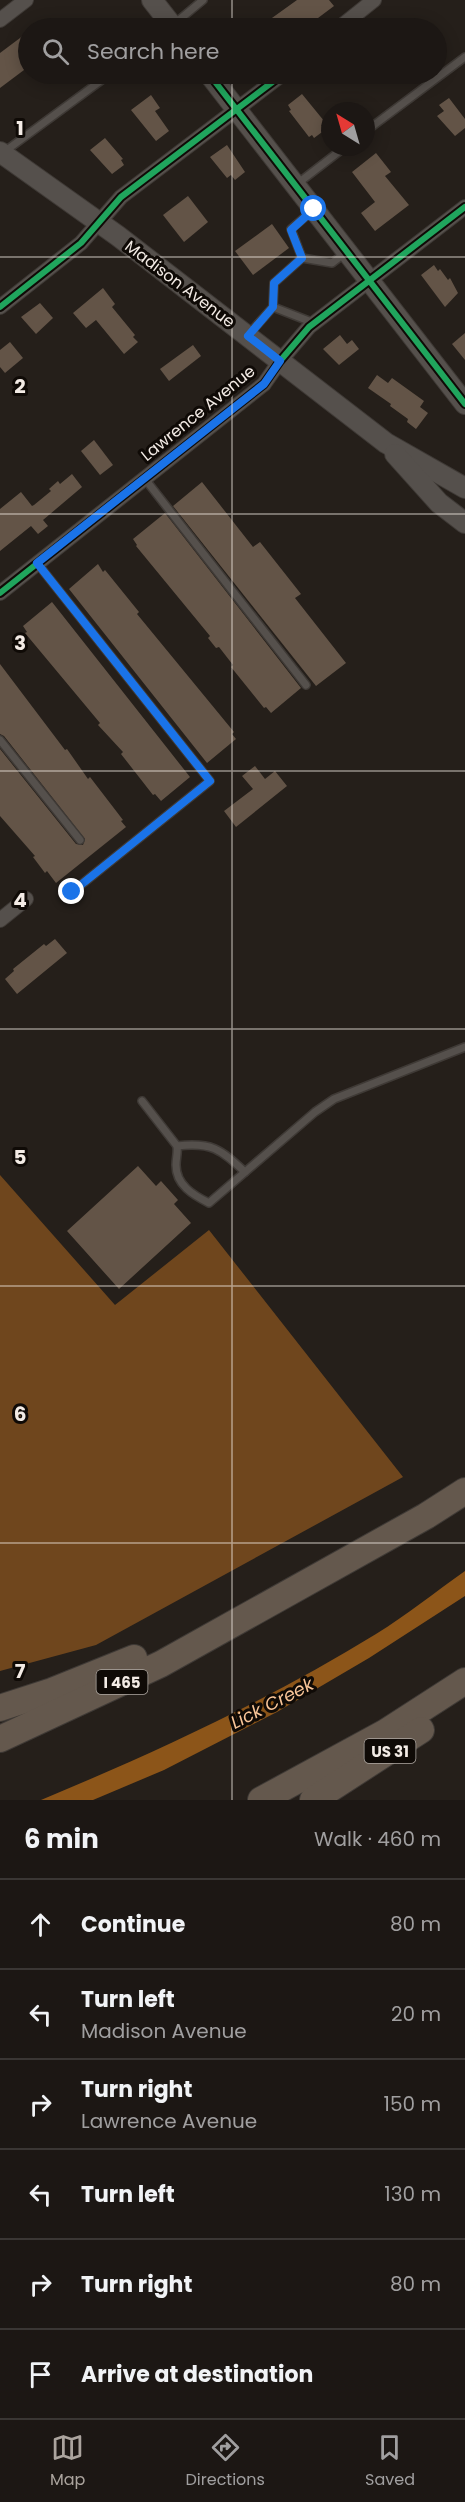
<!DOCTYPE html>
<html lang="en">
<head>
<meta charset="utf-8">
<style>
	:root { --surface:#1c1714; --page:#25201d; --text:#f1f3f6; --muted:#a09fa0; --line:#3a3634; --accent:#aba49e }
	body { margin:0; font-family:Poppins,sans-serif; background:var(--page); color:var(--text) }
	.compass { position:absolute; left:321px; top:102px; width:54px; height:54px; border-radius:50%; background:var(--surface); box-shadow:0 3px 15px #0003; rotate:323deg }
	.stop { position:absolute; width:18px; height:18px; margin:-14px; border:4px solid #1a73e8; border-radius:50%; background:#fff }
	.stop.end { background:#1a73e8; border-color:#fff; box-shadow:0 2px 6px #0008 }
	.list { margin:0; padding:0; list-style:none }
	h2 { display:flex; justify-content:space-between; align-items:center; height:78px; margin:0; padding:0 24px; font-size:26px }
	h2 small { font-size:20px; font-weight:400; color:var(--muted) }
	.list li { display:grid; grid-template-columns:39px 1fr auto; gap:18px; align-items:center; box-sizing:border-box; height:90px; padding:0 24px; border-top:2px solid var(--line) }
	.list b { display:block; font-size:22px; white-space:nowrap }
	.list p { margin:0; font-size:20px; white-space:nowrap; color:var(--muted) }
	.list em { font-size:20px; font-style:normal; color:var(--muted) }
	.icon { flex:none; width:33px; height:33px; fill:none; stroke:currentColor; stroke-width:2; stroke-linecap:round; stroke-linejoin:round }
	.map { position:relative; flex:none; width:465px; height:1800px; overflow:hidden }
	.search { position:absolute; background:var(--surface); box-shadow:0 3px 15px #0003; left:18px; right:18px; top:18px; height:66px; display:flex; align-items:center; gap:15px; box-sizing:border-box; padding:0 21px; border-radius:33px; color:var(--muted); font-size:22px }
	.sheet { height:618px; background:var(--surface) }
	nav { display:flex; justify-content:space-around; align-items:center; box-sizing:border-box; height:84px; border-top:2px solid var(--line); background:var(--surface); font-size:16px; color:var(--muted) }
	nav a { display:grid; justify-items:center; gap:3px }
	nav .on { color:var(--accent) }
	.map>svg:first-child { display:block }
	.forest { fill:#6f461d }
	.water { fill:#8c5519 }
	.building { fill:#635447 }
	.lines { fill:none; stroke-linecap:round; stroke-linejoin:round }
	.service-casing { stroke:#3f3a36; stroke-width:10 }
	.minor-casing { stroke:#3f3a36; stroke-width:16 }
	.secondary-casing { stroke:#3f3a36; stroke-width:22 }
	.motorway-casing { stroke:#3f3a36; stroke-width:28 }
	.service { stroke:#55504c; stroke-width:7 }
	.minor { stroke:#55504c; stroke-width:14 }
	.secondary { stroke:#55504c; stroke-width:20 }
	.motorway { stroke:#64584d; stroke-width:26 }
	.cycleway-casing { stroke:#0f0a06; stroke-width:10 }
	.cycleway { stroke:#20a55d; stroke-width:6 }
	.route { stroke:#1a73e8; stroke-width:8 }
	.grid { fill:none; stroke:#f3ebe5; stroke-width:1.5; stroke-opacity:0.55 }
	.labels { text-anchor:middle; dominant-baseline:central; stroke-width:6; stroke-linejoin:round; paint-order:stroke }
	.shield { fill:#0f0a06; stroke:#afa8a2; stroke-width:1.5 }
	.shield-label { font-size:15px; font-weight:bold; fill:#f3ebe5 }
	.street-label { font-size:16px; fill:#f3ebe5; stroke:#0f0a06 }
	.water-label { font-size:18px; font-style:italic; fill:#f9c598; stroke:#0f0a06 }
	.grid-label { font-size:20px; text-anchor:middle; font-weight:bold; fill:#f3ebe5; stroke:#0f0a06; stroke-width:6; stroke-linejoin:round; paint-order:stroke }
</style>
</head>
<body>
<div class="map">
<svg width="465" height="1800" viewBox="0 0 465 1800">
	<rect width="100%" height="100%" fill="#251f1a"/>
	<path class="forest" d="M0,1175L115,1305L209,1230L403,1477L96,1645L0,1671Z"/>
	<path class="water" d="M465,1571V1596L369,1658L277,1712L164,1770L93,1800H41C156,1752 269,1700 376,1634C407,1615 435,1592 465,1571Z"/>
	<g class="building">
		<path d="M297,0H329L334,6L310,24L313,28H258Z"/>
		<path d="M24,35L28,42V67L0,88V53Z"/>
		<path d="M302,94L329,127L314,138L312,135L309,137L289,111L291,110L288,105Z"/>
		<path d="M151,95L160,108L155,111L169,131L156,141L131,110Z"/>
		<path d="M449,98L465,119V128L455,136L437,116L444,111L439,105Z"/>
		<path d="M105,138L123,159L121,160L124,165L112,174L90,150Z"/>
		<path d="M227,145L245,172L235,180L231,175L227,178L210,157Z"/>
		<path d="M376,153L391,172L385,176L409,205L375,231L361,213L375,202L352,172Z"/>
		<path d="M188,196L208,222L184,242L163,215Z"/>
		<path d="M272,224L289,248L253,275L235,251Z"/>
		<path d="M434,265L438,271L440,269L448,280L450,278L458,293L445,307L421,275Z"/>
		<path d="M103,288L115,304L112,307L135,335L133,337L138,342L124,354L96,320L86,328L73,313Z"/>
		<path d="M40,303L53,318L36,334L21,317Z"/>
		<path d="M465,333V360L452,344Z"/>
		<path d="M340,335L347,344L352,340L359,349L339,365L323,349Z"/>
		<path d="M10,342L23,358L5,373L0,367V350Z"/>
		<path d="M193,345L201,356L169,381L160,369Z"/>
		<path d="M377,375L388,383L392,378L424,401L420,407L428,413L416,429L407,422L408,419L390,406L391,404L368,388Z"/>
		<path d="M94,440L113,465L100,475L81,451Z"/>
		<path d="M72,474L82,487L43,520L48,526L38,534L31,526L0,551V509L21,492L32,506L34,505L51,491L49,489L58,481L60,484Z"/>
		<path d="M202,482L253,547L260,542L301,594L295,598L346,663L316,686L173,506Z"/>
		<path d="M165,513L301,688L271,713L266,707L264,708L231,667L233,665L219,647L216,648L208,638L210,636L136,546L137,545L133,539Z"/>
		<path d="M98,564L103,572L105,570L139,612L137,614L234,732L232,734L236,739L207,763L69,589Z"/>
		<path d="M52,602L190,777L161,801L155,794L153,795L121,754L123,752L98,725L100,723L25,633L27,632L23,626Z"/>
		<path d="M0,664L65,750L67,749L88,779L90,777L123,820L121,821L126,827L56,883L47,871L45,873L33,857L35,856L0,816V749L76,844L83,845L85,839L4,736L0,734Z"/>
		<path d="M255,766L265,779L275,771L287,786L236,827L224,811L253,789L242,776Z"/>
		<path d="M55,939L67,953L17,994L5,979L14,971L13,969L44,944L46,946Z"/>
		<path d="M138,1166L156,1186L161,1181L178,1200L174,1204L191,1223L119,1289L67,1231Z"/>
	</g>
	<g class="lines">
		<defs>
			<g id="service">
				<path d="M173,25L203,0"/>
				<path d="M366,131L465,57"/>
				<path d="M4,152L110,74"/>
				<path d="M297,184L345,147"/>
				<path d="M302,258L291,229L312,211"/>
				<path d="M273,307L314,323"/>
				<path d="M249,334L273,307L274,283L302,258L332,263L345,253"/>
				<path d="M145,479L306,685"/>
				<path d="M37,563L210,781L72,892"/>
				<path d="M0,740L80,840"/>
				<path d="M142,1101L177,1146C178,1153 176,1158 176,1165C176,1185 193,1195 209,1203L315,1112L334,1099L465,1047"/>
				<path d="M177,1146C212,1142 220,1149 245,1172"/>
			</g>
			<g id="minor">
				<path d="M0,20L26,0"/>
				<path d="M339,28L374,0"/>
				<path d="M0,307L81,243L121,197L283,74"/>
				<path d="M0,593L264,384L280,361L309,327L465,207"/>
				<path d="M0,920L26,899"/>
			</g>
			<g id="secondary">
				<path d="M152,0L174,28"/>
				<path d="M209,74L465,404"/>
				<path d="M0,152L118,236L386,443L465,488"/>
				<path d="M395,454L439,503L465,523"/>
			</g>
			<g id="motorway">
				<path d="M0,1708L52,1691L134,1658"/>
				<path d="M0,1739L161,1664L426,1516L465,1491"/>
				<path d="M261,1800L386,1732L465,1681"/>
				<path d="M313,1800L421,1730"/>
			</g>
		</defs>
		<use href="#service" class="service-casing"/>
		<use href="#minor" class="minor-casing"/>
		<use href="#secondary" class="secondary-casing"/>
		<use href="#motorway" class="motorway-casing"/>
		<use href="#service" class="service"/>
		<use href="#minor" class="minor"/>
		<use href="#secondary" class="secondary"/>
		<use href="#motorway" class="motorway"/>
		<defs>
			<g id="cycleway">
				<path d="M209,74L465,404"/>
				<path d="M0,307L81,243L121,197L283,74"/>
				<path d="M0,593L264,384L280,361L309,327L465,207"/>
			</g>
		</defs>
		<use href="#cycleway" class="cycleway-casing"/>
		<use href="#cycleway" class="cycleway"/>
	</g>
	<g class="lines">
		<path class="route" d="M72,892L210,781L37,563L264,384L280,361L248,336L273,307L274,283L302,258L291,230L314,209"/>
	</g>
	<path class="grid" d="M232,0V28M232,74V1800M0,257H465M0,514H465M0,771H465M0,1029H465M0,1286H465M0,1543H465"/>
	<g class="labels">
		<g class="shield">
			<rect x="96.5" y="1670" width="51" height="24" rx="4.5"/>
			<rect x="364.5" y="1739" width="51" height="24" rx="4.5"/>
		</g>
		<g class="shield-label">
			<text x="122" y="1682">I 465</text>
			<text x="390" y="1751">US 31</text>
		</g>
		<g class="street-label">
			<text transform="translate(180 284) rotate(37)">Madison Avenue</text>
			<text transform="translate(198 413) rotate(-39)">Lawrence Avenue</text>
		</g>
		<g class="water-label">
			<text transform="translate(272 1703) rotate(-27)">Lick Creek</text>
		</g>
	</g>
	<g class="grid-label">
		<text x="20" y="135">1</text>
		<text x="20" y="393">2</text>
		<text x="20" y="650">3</text>
		<text x="20" y="907">4</text>
		<text x="20" y="1164">5</text>
		<text x="20" y="1421">6</text>
		<text x="20" y="1678">7</text>
	</g>
</svg>
<svg class="compass" viewBox="-18 -18 36 36"><path d="M0-13l5 13h-10z" fill="#e53935"/><path d="M0 13l5-13h-10z" fill="#a09fa0"/></svg>
<div class="stop" style="left:314px;top:209px"></div>
<div class="stop end" style="left:72px;top:892px"></div>
<div class="search"><svg class="icon" aria-label="search" viewBox="0 0 24 24"><circle cx="10" cy="10" r="6"/><path d="M15 15l6 6"/></svg>Search here</div>
</div>
<section class="sheet">
<h2>6 min<small>Walk · 460 m</small></h2>
<ul class="list">
<li><svg class="icon" aria-label="ahead" viewBox="0 0 24 24"><path d="M12 20V5M6 11l6-6 6 6"/></svg><div><b>Continue</b></div><em>80 m</em></li>
<li><svg class="icon" aria-label="left" viewBox="0 0 24 24"><path d="M17 20v-9H6M10 6l-5 5 5 5"/></svg><div><b>Turn left</b><p>Madison Avenue</p></div><em>20 m</em></li>
<li><svg class="icon" aria-label="right" viewBox="0 0 24 24"><path d="M7 20v-9h11M14 6l5 5-5 5"/></svg><div><b>Turn right</b><p>Lawrence Avenue</p></div><em>150 m</em></li>
<li><svg class="icon" aria-label="left" viewBox="0 0 24 24"><path d="M17 20v-9H6M10 6l-5 5 5 5"/></svg><div><b>Turn left</b></div><em>130 m</em></li>
<li><svg class="icon" aria-label="right" viewBox="0 0 24 24"><path d="M7 20v-9h11M14 6l5 5-5 5"/></svg><div><b>Turn right</b></div><em>80 m</em></li>
<li><svg class="icon" aria-label="arrive" viewBox="0 0 24 24"><path d="M6 21V4h12l-3 4 3 4H6"/></svg><div><b>Arrive at destination</b></div></li>
</ul>
</section>
<nav>
<a class="on"><svg class="icon" aria-label="map" viewBox="0 0 24 24"><path d="M3 6l6-2 6 2 6-2v14l-6 2-6-2-6 2zM9 4v14M15 6v14"/></svg>Map</a>
<a><svg class="icon" aria-label="directions" viewBox="0 0 24 24"><path d="M12 3l9 9-9 9-9-9zM9 14v-3h6M13 9l2 2-2 2"/></svg>Directions</a>
<a><svg class="icon" aria-label="saved" viewBox="0 0 24 24"><path d="M7 4h10v16l-5-4-5 4z"/></svg>Saved</a>
</nav>
</body>
</html>
